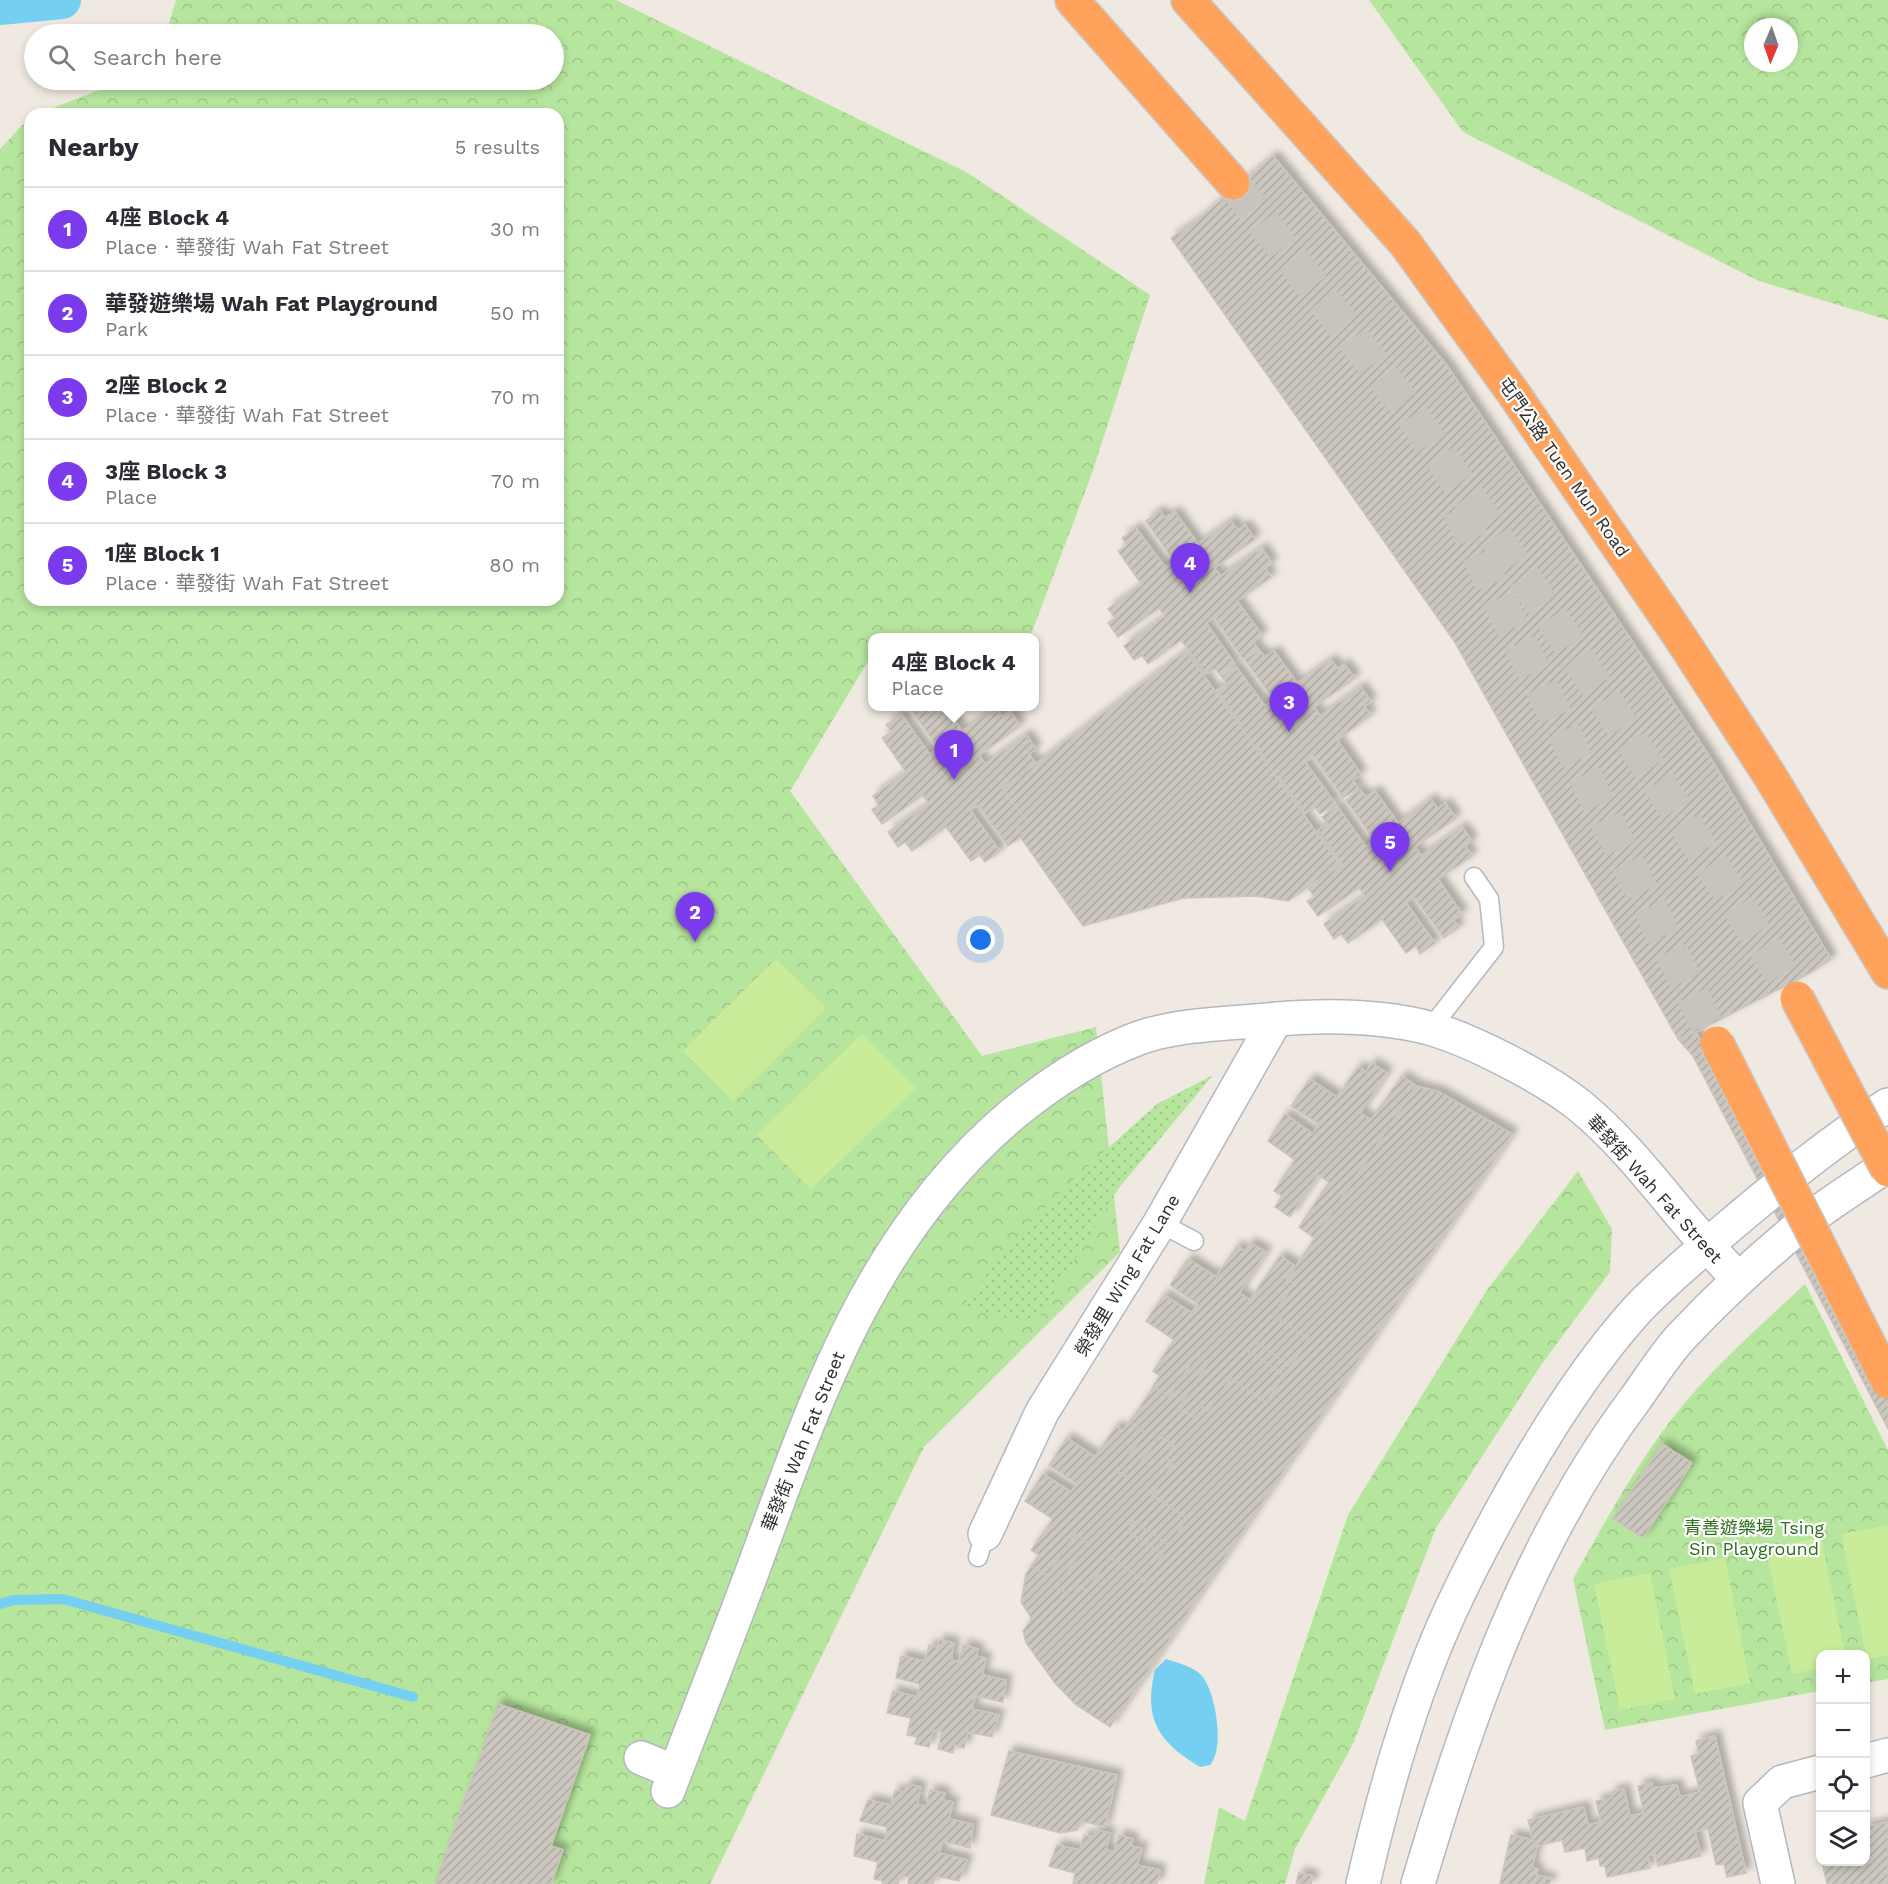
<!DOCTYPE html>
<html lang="en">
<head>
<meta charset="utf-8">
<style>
	:root { --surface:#fff; --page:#f7f7f7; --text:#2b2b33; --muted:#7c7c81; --line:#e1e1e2; --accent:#7c3aed }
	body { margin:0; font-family:"Work Sans","Noto Sans TC",sans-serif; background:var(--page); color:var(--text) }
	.controls { position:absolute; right:18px; bottom:18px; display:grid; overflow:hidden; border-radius:12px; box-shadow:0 3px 9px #0003 }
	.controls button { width:54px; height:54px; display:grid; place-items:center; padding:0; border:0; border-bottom:2px solid var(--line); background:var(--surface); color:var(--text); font:30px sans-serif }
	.compass { position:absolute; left:1744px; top:18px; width:54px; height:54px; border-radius:50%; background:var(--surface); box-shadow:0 3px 9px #0003; rotate:182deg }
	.you { position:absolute; left:981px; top:940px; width:21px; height:21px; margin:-15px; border:4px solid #fff; border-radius:50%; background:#1a73e8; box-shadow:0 0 0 9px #1a73e833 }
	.badge { display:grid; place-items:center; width:39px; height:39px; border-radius:50%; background:var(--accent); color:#fff; font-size:20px; font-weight:700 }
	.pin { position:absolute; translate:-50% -50px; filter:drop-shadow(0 2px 3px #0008) }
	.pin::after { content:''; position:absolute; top:32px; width:21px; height:18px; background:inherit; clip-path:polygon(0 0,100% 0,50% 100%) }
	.popup { position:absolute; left:868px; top:633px; width:171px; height:78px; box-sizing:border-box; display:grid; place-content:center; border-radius:12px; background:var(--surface); filter:drop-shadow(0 2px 4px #0005); font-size:20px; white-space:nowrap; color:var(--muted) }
	.popup b { font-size:22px; color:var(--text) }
	.popup::after { content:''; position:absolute; left:50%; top:100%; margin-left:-12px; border:12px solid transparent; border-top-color:var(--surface) }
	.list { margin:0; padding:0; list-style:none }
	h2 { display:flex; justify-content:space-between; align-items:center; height:78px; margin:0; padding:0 24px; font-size:26px }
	h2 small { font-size:20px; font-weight:400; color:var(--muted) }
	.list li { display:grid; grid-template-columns:39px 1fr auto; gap:18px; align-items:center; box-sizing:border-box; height:84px; padding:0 24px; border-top:2px solid var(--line) }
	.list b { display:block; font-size:22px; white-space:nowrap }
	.list p { margin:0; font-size:20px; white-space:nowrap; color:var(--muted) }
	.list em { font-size:20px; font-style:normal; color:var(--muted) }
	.icon { flex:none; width:33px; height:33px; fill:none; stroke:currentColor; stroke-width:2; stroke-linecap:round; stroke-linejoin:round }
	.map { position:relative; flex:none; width:1888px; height:1884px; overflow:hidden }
	.search { position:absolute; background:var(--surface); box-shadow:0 3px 9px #0003; left:24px; top:24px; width:540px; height:66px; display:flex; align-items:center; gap:15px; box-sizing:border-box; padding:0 21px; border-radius:33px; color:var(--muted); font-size:22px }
	.panel { position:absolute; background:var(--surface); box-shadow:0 3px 9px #0003; left:24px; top:108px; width:540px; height:498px; border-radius:18px }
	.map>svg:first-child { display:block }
	.forest { fill:url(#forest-crowns); fill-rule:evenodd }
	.garden { fill:url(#garden-dots) }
	.pitch { fill:#c9ec9a }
	.water { fill:#75cff0 }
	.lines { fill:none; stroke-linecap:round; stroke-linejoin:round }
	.stream { stroke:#75cff0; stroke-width:10 }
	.canal { stroke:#75cff0; stroke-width:38 }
	.building { fill:url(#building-hatch); stroke:#cbc5ba; stroke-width:1.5; filter:url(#shadow) }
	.highway-tunnel { stroke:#c8c4bd; stroke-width:33; stroke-dasharray:33 16; stroke-linecap:butt }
	.lane-casing { stroke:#b4b7c1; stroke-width:21 }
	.street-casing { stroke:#b4b7c1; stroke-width:36 }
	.secondary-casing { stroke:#b4b7c1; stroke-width:36 }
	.highway-casing { stroke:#c9c9c9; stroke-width:36 }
	.lane { stroke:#fff; stroke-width:18 }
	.street { stroke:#fff; stroke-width:33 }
	.secondary { stroke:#fff; stroke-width:33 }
	.highway { stroke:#ffa35c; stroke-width:33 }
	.highway-bridge-casing { stroke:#c9c9c9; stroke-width:36; stroke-linecap:butt }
	.highway-bridge { stroke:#ffa35c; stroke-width:33 }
	.labels { text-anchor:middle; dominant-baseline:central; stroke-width:4.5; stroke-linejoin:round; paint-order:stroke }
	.street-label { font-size:18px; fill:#2e2e2e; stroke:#fff }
	.park-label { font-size:18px; fill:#2c6e1b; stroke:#fff }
</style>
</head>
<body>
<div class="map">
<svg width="1888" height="1884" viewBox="0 0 1888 1884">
	<defs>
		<pattern id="forest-crowns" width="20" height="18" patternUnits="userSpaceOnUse" patternTransform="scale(1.5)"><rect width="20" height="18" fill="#b6e59e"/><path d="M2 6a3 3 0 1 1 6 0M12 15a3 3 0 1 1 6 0" fill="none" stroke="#9dc588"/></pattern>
		<pattern id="garden-dots" width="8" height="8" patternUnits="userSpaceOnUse" patternTransform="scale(1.5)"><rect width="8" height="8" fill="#b6e59e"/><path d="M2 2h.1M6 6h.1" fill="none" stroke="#9dc588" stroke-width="1.8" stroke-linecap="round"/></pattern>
		<pattern id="building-hatch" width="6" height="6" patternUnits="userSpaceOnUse" patternTransform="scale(1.5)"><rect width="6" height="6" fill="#cbc7bf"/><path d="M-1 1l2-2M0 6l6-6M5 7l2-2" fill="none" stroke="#afaba4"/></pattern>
		<filter id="shadow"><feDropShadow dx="5.5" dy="-5.5" stdDeviation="3" flood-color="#0004"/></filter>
	</defs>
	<rect width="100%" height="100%" fill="#efe9e1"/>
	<g class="forest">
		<path d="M176,0H616L968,173L1150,295L1091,476L1030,637L900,638L885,633L882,637L873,638V653L790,791L982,1056L1096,1027L1120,1252L924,1447L710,1884H0V149L30,117V600H558V114H37L125,80H554V34H166Z"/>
		<path d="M1369,0H1888V320L1759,281L1463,132ZM1753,27H1789V63H1753Z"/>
		<path d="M1578,1171L1612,1229L1610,1272L1541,1365L1436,1528L1353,1744L1295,1849L1285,1884H1204L1219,1807L1245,1821L1348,1515L1487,1290Z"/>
		<path d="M1805,1284L1888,1450V1679L1866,1683V1654H1820V1691L1605,1730L1573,1579C1603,1525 1633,1470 1671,1420C1710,1369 1759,1327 1805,1284Z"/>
	</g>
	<path class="garden" d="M1213,1075L1119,1188L1038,1319L1023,1322L962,1307L1007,1247L1066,1186L1157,1104Z"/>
	<g class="pitch">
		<path d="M776,959L826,1008L733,1101L683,1051Z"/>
		<path d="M862,1034L916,1088L811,1189L757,1135Z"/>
		<path d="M1888,1525V1655L1867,1659L1841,1534Z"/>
		<path d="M1821,1537L1845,1654H1820V1668L1792,1674L1766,1549Z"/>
		<path d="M1725,1558L1750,1683L1695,1694L1669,1569Z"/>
		<path d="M1650,1573L1675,1699L1620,1710L1594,1584Z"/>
	</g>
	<path class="water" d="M1166,1659C1178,1663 1195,1667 1203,1677C1216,1695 1225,1749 1210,1765L1200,1767C1158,1742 1143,1718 1155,1670Z"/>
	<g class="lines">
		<path class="stream" d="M0,1604L14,1600L63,1599L413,1697"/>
		<path class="canal" d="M0,6L62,0"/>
	</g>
	<g class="building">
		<path d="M1273,156L1448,367L1711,759L1831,959L1808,974L1696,1032L1678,1039L1454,641L1171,238L1194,223Z"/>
		<path d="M1160,511L1165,518L1175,512L1198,544L1231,521L1238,530L1245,525L1255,539L1214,568L1221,576L1262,548L1272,563L1265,568L1271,577L1237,601L1262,635L1253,642L1258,649L1243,659L1214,617L1206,623L1235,664L1220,675L1215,668L1206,674L1181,640L1148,664L1142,655L1134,660L1124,646L1165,616L1159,608L1118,637L1108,623L1115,618L1108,609L1142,585L1118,551L1127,545L1122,538L1136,528L1165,567L1174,561L1146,521Z"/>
		<path d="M1259,650L1265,657L1274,651L1297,683L1331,660L1338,669L1344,664L1355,678L1314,707L1320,716L1361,687L1371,702L1364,706L1371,715L1337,740L1361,774L1353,780L1358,788L1343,798L1314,756L1305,762L1335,803L1320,814L1315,807L1305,813L1281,779L1247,803L1241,794L1233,799L1223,785L1264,755L1258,747L1217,776L1207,762L1214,757L1208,748L1241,724L1217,690L1227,684L1221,676L1236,667L1265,706L1274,700L1245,660Z"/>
		<path d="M1186,651L1339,864L1288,901L1257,896L1183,898L1083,926L992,797Z"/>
		<path d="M913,706H945L962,731L996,708L1002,717L1010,711L1020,726L979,755L985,764L1026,735L1036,749L1029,754L1036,764L1002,788L1027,822L1017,828L1023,835L1008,846L978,805L970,810L1000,851L985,862L980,855L971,861L946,827L912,851L905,842L898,847L888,832L929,804L923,795L882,824L872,810L879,805L873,796L906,772L882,738L892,732L886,725L901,714L930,755L938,748L910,708Z"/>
		<path d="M1360,790L1366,797L1375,791L1398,823L1431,799L1438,809L1445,803L1456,818L1415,847L1421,856L1462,827L1472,841L1465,846L1472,856L1438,879L1462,914L1453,920L1459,927L1444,938L1414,897L1406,903L1435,943L1420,954L1416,946L1406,953L1382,919L1348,943L1341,934L1334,939L1324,924L1365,896L1359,888L1318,916L1307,901L1315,897L1308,888L1342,864L1318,830L1328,824L1322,817L1337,806L1366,847L1374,840L1346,800Z"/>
		<path d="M1696,1032L1705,1050L1693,1056L1678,1039Z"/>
		<path d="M1705,1050L1888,1399V1429L1693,1056Z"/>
		<path d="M1372,1063L1387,1073L1360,1113L1371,1120L1402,1076L1416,1086L1408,1099L1416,1104L1394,1136L1430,1159L1412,1186L1376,1162L1370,1171L1406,1195L1387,1221L1352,1198L1330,1232L1322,1226L1314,1238L1299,1227L1329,1182L1318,1175L1290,1217L1275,1207L1282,1196L1274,1191L1295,1160L1268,1141L1285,1114L1313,1134L1319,1124L1291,1106L1310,1079L1337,1097L1358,1067L1366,1072Z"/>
		<path d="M1416,1086L1439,1092L1512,1134L1110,1727L1075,1704L1055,1683L1026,1643L1023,1631L1032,1619L1021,1602L1026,1574L1183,1344L1225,1373Z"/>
		<path d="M1250,1243L1266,1252L1239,1293L1250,1300L1280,1256L1295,1266L1286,1278L1294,1284L1273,1315L1308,1339L1291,1366L1255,1342L1248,1351L1284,1375L1266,1402L1231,1378L1208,1411L1200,1406L1193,1417L1178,1408L1208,1363L1196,1355L1169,1397L1153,1386L1160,1376L1153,1371L1174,1340L1146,1321L1164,1295L1192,1313L1198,1304L1170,1285L1188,1259L1216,1277L1237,1246L1245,1252Z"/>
		<path d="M1129,1422L1145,1432L1118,1472L1129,1479L1159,1436L1174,1445L1165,1458L1173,1463L1152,1495L1187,1518L1170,1546L1134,1521L1127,1531L1163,1554L1145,1581L1109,1557L1087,1591L1079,1586L1071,1597L1057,1587L1087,1542L1075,1534L1047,1576L1032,1566L1039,1555L1031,1550L1053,1519L1025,1501L1043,1474L1071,1492L1077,1484L1049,1465L1067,1438L1095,1457L1116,1426L1123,1431Z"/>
		<path d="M1662,1444L1692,1463L1643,1538L1613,1519Z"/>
		<path d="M939,1640L954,1643L951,1660L959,1662L963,1645L978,1649L976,1656L986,1658L982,1675L1006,1680L1003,1702L975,1696L972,1709L999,1715L992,1737L968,1732L964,1748L955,1745L953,1753L938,1749L942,1732L933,1730L929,1747L915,1744L917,1737L907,1735L911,1718L887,1713L893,1691L918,1697L920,1684L896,1678L901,1656L925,1661L929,1645L938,1648Z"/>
		<path d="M498,1704L590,1735L551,1846L563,1850L551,1884H435Z"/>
		<path d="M1715,1736L1746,1873L1727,1877L1724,1864L1716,1865L1708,1829L1695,1831L1701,1856L1658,1866L1655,1854L1648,1855L1650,1868L1607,1877L1605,1866H1600L1599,1858L1587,1861L1585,1848L1565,1852L1562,1840L1537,1846L1533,1840L1528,1820L1584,1807L1588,1825L1601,1822L1596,1801L1612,1798L1611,1792L1624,1789L1630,1816L1644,1813L1638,1786L1652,1783V1788L1677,1785L1680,1797L1700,1792L1691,1756L1699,1754L1696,1741Z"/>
		<path d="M1009,1751L1117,1775L1105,1827L1082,1821L1077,1830L1060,1833L991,1815Z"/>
		<path d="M907,1784L921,1787L917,1804L926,1807L930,1790L945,1793L943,1800L953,1802L949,1819L973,1824L970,1848L943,1841L939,1853L967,1860L959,1881L935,1876L933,1884H908L909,1877L900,1875L898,1884H882L883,1881L874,1879L878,1862L854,1856L857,1834L885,1841L887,1827L860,1821L868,1800L891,1805L895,1790L905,1792Z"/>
		<path d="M1888,1822V1884H1827L1822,1862H1866V1827Z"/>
		<path d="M1095,1830L1110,1833L1106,1850L1114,1852L1119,1835L1133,1839L1131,1846L1142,1848L1137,1865L1160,1870L1157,1884H1073L1075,1873L1049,1866L1057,1845L1080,1850L1084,1835L1094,1837Z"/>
		<path d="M1511,1835L1533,1840L1537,1846L1532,1868L1538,1869L1536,1875L1551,1879L1550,1884H1500Z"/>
		<path d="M1299,1873L1313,1876L1311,1884H1296Z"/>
	</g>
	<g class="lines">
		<g class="highway-tunnel">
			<path d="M1233,183L1407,408L1558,627L1789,985"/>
			<path d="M1459,509L1495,592L1709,1029"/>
		</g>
		<defs>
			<g id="lane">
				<path d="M1430,1029L1494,947L1489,899L1474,877"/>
				<path d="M1160,1223L1194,1241"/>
				<path d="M978,1557L985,1534"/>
			</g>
			<g id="street">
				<path d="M985,1534L1042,1412L1160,1223L1276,1019"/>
				<path d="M641,1758L675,1772"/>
				<path d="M1866,1761L1888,1755"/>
				<path d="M668,1791C697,1715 727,1640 755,1564C817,1395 872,1232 1014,1113C1052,1082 1093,1055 1139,1038C1179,1024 1225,1024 1267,1020C1319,1015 1378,1015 1429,1028C1472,1040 1545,1078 1580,1106C1639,1154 1683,1225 1739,1279"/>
				<path d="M1778,1884L1760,1803L1782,1782L1820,1772"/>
			</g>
			<g id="secondary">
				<path d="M1363,1884C1383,1797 1408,1707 1444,1625C1467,1573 1494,1523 1522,1474C1555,1417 1592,1360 1636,1311C1663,1282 1696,1255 1726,1229C1778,1185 1830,1142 1888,1105"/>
				<path d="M1418,1884C1469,1712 1528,1542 1636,1398C1651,1377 1665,1354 1682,1336C1718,1298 1755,1263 1795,1230C1824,1206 1857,1186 1888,1165"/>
			</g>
			<g id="highway">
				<path d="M1072,0L1233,183"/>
				<path d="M1188,0L1405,243L1514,394L1680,637L1770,776L1888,972"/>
			</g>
		</defs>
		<use href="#lane" class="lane-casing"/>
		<use href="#street" class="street-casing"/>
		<use href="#secondary" class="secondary-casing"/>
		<use href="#highway" class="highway-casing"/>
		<use href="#lane" class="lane"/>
		<use href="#street" class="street"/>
		<use href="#secondary" class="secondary"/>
		<use href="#highway" class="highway"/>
		<defs>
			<g id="highway-bridge">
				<path d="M1797,998L1888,1170"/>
				<path d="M1717,1043L1888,1382"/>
			</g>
		</defs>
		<use href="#highway-bridge" class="highway-bridge-casing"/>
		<use href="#highway-bridge" class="highway-bridge"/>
	</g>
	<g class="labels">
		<g class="street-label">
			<text transform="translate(1564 467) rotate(55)">屯門公路 Tuen Mun Road</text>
			<text transform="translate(1655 1189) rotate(48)">華發街 Wah Fat Street</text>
			<text transform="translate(1127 1275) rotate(-59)">榮發里 Wing Fat Lane</text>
			<text transform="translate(803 1441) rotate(-68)">華發街 Wah Fat Street</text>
		</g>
		<g class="park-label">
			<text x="1754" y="1527">青善遊樂場 Tsing<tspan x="1754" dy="21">Sin Playground</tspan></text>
		</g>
	</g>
</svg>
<div class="controls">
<button>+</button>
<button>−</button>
<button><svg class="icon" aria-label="locate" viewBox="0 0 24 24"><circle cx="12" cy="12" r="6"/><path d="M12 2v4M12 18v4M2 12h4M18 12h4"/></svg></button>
<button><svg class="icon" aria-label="layers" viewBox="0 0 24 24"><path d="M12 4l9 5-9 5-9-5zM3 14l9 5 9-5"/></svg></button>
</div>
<svg class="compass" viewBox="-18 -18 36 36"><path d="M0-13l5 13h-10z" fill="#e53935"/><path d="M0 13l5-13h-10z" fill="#7c7c81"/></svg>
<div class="you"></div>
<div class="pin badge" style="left:954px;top:780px">1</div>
<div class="popup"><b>4座 Block 4</b>Place</div>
<div class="pin badge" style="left:695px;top:942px">2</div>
<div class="pin badge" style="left:1289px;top:732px">3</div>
<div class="pin badge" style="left:1190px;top:593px">4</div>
<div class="pin badge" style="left:1390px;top:872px">5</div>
<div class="search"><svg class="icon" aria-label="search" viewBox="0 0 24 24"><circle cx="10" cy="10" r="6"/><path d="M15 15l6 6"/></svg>Search here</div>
<section class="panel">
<h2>Nearby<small>5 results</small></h2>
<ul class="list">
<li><span class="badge">1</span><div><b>4座 Block 4</b><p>Place · 華發街 Wah Fat Street</p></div><em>30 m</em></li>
<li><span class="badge">2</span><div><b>華發遊樂場 Wah Fat Playground</b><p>Park</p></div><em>50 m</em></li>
<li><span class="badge">3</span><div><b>2座 Block 2</b><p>Place · 華發街 Wah Fat Street</p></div><em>70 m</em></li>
<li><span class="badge">4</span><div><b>3座 Block 3</b><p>Place</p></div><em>70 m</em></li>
<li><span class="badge">5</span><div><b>1座 Block 1</b><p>Place · 華發街 Wah Fat Street</p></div><em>80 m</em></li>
</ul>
</section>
</div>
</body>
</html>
